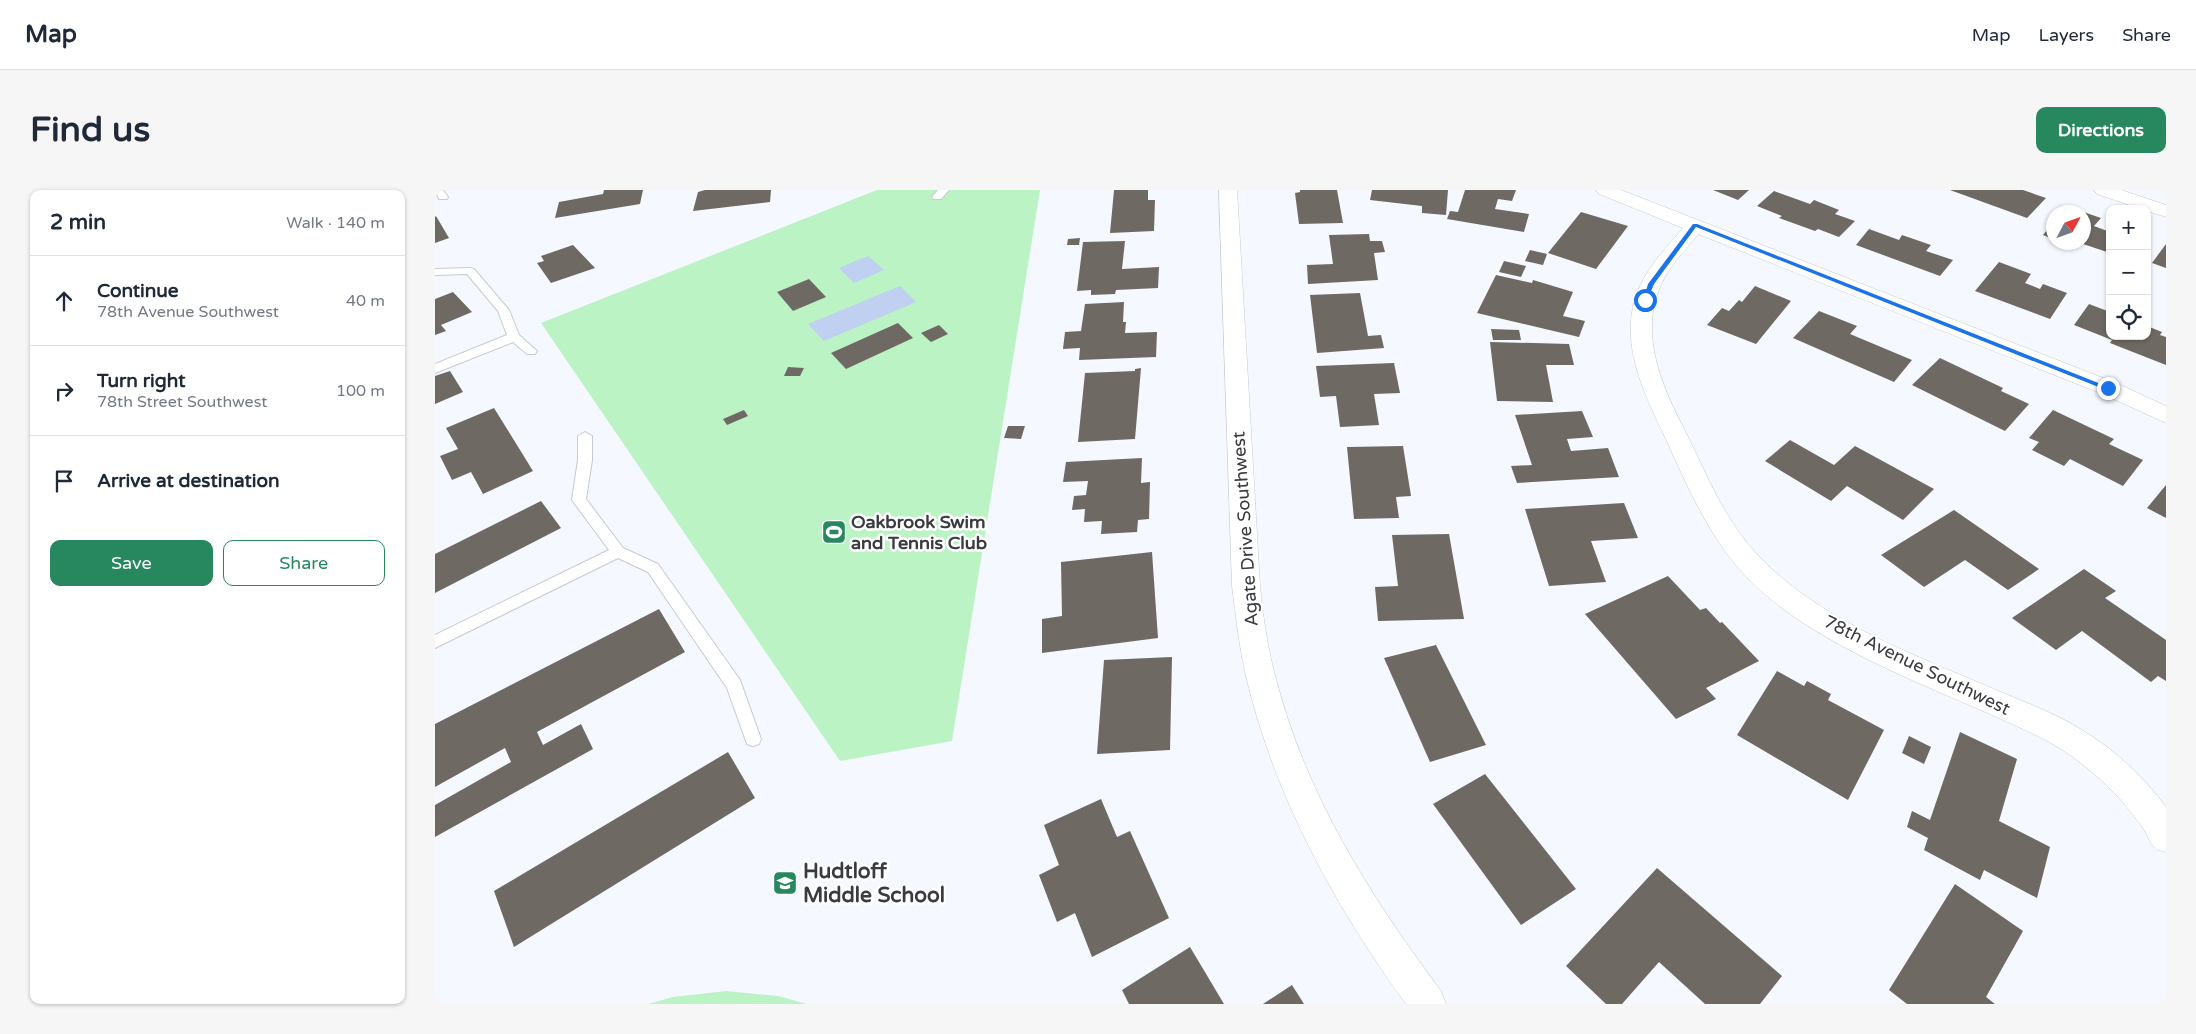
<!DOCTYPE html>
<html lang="en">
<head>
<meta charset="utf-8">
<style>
	:root { --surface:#fff; --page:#f6f6f7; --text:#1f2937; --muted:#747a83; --line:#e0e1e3; --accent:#27875f }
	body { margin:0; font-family:"Varela Round",sans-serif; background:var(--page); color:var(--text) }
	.controls { position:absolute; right:15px; top:15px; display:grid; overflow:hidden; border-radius:10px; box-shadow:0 1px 4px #0004 }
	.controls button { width:45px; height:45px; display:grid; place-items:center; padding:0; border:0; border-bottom:1px solid var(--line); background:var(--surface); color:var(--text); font:25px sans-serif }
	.compass { position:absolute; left:1611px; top:15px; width:45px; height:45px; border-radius:50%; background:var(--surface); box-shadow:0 1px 4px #0004; rotate:49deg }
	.stop { position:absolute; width:15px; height:15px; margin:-11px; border:4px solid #1a73e8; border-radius:50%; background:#fff }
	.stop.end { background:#1a73e8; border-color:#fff; box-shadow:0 1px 5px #0008 }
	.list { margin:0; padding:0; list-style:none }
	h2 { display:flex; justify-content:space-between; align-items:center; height:65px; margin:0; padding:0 20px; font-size:21px }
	h2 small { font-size:16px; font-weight:400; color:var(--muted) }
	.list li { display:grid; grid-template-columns:32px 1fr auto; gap:15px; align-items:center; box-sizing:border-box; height:90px; padding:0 20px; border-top:1px solid var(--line) }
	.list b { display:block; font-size:19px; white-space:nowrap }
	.list p { margin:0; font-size:16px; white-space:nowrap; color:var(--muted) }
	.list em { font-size:16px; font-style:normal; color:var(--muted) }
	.actions { display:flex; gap:10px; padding:15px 20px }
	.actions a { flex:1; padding:11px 0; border:1px solid var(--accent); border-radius:10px; text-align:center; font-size:18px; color:var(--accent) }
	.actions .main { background:var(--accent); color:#fff }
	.icon { flex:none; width:28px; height:28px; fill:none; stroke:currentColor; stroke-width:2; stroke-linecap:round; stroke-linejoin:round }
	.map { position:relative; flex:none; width:1731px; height:814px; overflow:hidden; border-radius:10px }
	header { display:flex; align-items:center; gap:30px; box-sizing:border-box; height:70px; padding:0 25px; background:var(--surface); border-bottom:1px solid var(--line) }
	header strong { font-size:24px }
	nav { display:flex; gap:28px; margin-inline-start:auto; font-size:18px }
	.intro { display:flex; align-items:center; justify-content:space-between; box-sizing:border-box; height:120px; padding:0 30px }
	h1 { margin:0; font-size:35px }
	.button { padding:12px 22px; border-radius:10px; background:var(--accent); color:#fff; font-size:18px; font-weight:700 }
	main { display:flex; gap:30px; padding:0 30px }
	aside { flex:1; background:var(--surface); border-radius:10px; box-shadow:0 1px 4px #0004 }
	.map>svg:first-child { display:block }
	.green { fill:#bbf3c5 }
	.water { fill:#bfd0f0 }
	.building { fill:#6e6963 }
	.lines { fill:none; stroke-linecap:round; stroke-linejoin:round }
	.service-casing { stroke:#c6cad1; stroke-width:2 }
	.minor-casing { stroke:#c6cad1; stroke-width:1 }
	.service { fill:#fff; fill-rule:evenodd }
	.minor { fill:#fff; fill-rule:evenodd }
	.route { fill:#1a73e8 }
	.labels { text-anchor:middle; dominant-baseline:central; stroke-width:5; stroke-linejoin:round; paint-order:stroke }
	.poi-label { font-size:18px; font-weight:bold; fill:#393b3e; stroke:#fff; text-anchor:start }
	.street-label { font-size:18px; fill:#393b3e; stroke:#fff }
	.near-poi-label { font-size:21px; font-weight:bold; fill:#393b3e; stroke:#fff; text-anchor:start }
</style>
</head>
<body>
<header>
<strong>Map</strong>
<nav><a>Map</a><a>Layers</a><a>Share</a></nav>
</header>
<div class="intro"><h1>Find us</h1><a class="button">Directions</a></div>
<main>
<aside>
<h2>2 min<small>Walk · 140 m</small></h2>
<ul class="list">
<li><svg class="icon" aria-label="ahead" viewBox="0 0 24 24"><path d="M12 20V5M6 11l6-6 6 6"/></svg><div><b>Continue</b><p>78th Avenue Southwest</p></div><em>40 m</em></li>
<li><svg class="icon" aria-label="right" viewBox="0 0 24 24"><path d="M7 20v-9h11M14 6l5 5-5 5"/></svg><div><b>Turn right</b><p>78th Street Southwest</p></div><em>100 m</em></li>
<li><svg class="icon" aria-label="arrive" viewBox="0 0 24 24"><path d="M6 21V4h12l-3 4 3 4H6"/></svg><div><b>Arrive at destination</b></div></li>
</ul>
<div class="actions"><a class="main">Save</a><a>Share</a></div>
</aside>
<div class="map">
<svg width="1731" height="814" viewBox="0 0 1731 814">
	<rect width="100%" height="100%" fill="#f5f8fe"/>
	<g class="green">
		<path d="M442,0H605L517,551L405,571L106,133Z"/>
		<path d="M291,801L343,806L372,814H213L238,807Z"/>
	</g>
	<g class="water">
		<path d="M433,66L449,80L419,93L404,78Z"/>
		<path d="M465,96L481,112L389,151L373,134Z"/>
	</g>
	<g class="building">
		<path d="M169,0H208L205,14L120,28L124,12L168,4Z"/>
		<path d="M270,0H336L335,12L258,21L263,2Z"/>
		<path d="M679,0H713V10H720L719,41L675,43Z"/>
		<path d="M865,0H902L908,33L864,34L860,3L865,2Z"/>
		<path d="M937,0H1013L1011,25L987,23V16L935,10Z"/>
		<path d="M1030,0H1081L1077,11L1063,9L1060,19L1094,24L1089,42L1012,29L1015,21L1023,22Z"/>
		<path d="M1278,0H1314L1303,10Z"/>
		<path d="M1515,0H1588L1611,8L1592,28Z"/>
		<path d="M1339,1L1375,14L1379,10L1404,20L1400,24L1420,31L1404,47L1383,39L1380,41L1344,28L1347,26L1322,16Z"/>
		<path d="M1631,16L1666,28L1659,36L1675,42V63L1648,54V22H1625Z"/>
		<path d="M1146,22L1193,36L1161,79L1113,63Z"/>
		<path d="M1,26L14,48L0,53V27Z"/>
		<path d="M1618,33V49L1608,45Z"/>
		<path d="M1434,39L1464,50L1467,45L1496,55L1491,61L1518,70L1505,86L1421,55Z"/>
		<path d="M934,44L935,51H947L950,62L939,63L943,90L873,94L872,75L898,74L894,45Z"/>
		<path d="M645,48L644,55H632L633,49Z"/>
		<path d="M690,51L687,79L724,77L723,98L681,100L680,104L656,105V100L642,101L648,52Z"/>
		<path d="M1731,54V78L1717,73Z"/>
		<path d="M138,55L160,78L116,93L102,73L109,71L106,66Z"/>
		<path d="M1095,60L1112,64L1108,75L1090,71Z"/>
		<path d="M1069,71L1091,76L1086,87L1064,82Z"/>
		<path d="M1564,72L1596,84L1590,93L1605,99L1608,94L1632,103L1615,129L1540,101Z"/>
		<path d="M1061,85L1097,93L1098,90L1138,102L1128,126L1150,131L1144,147L1042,123Z"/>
		<path d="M374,89L391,107L358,121L342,102Z"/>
		<path d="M1320,96L1356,111L1321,154L1272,135L1287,118L1294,121L1304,110L1307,112Z"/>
		<path d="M18,102L37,122L6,135L11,141L0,145V109Z"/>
		<path d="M925,103L933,146L946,145L949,158L882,163L875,105Z"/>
		<path d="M689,112L688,132H691L690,143L722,142L721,167L644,170L645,158L628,159L630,142L646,141L650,114Z"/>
		<path d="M1654,114L1675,122V146H1712V136L1727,142L1725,145L1731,147V175L1675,153L1677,150L1639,135Z"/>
		<path d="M1384,121L1422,136L1415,144L1477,170L1459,192L1358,148Z"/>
		<path d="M463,133L478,148L411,179L396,163Z"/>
		<path d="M504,135L513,144L496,152L486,143Z"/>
		<path d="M1056,139L1084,140L1086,150H1058Z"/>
		<path d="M1055,152L1134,154L1139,175H1111L1118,212L1062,211Z"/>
		<path d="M1505,168L1568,198L1566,201L1594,214L1570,241L1477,195Z"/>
		<path d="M959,173L965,203L939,204L944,235L905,237L901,206L885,207L881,176Z"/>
		<path d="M353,177L369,178L365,186H349Z"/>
		<path d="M706,178L700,249L643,252L650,183L700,181V179Z"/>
		<path d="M15,181L28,202L0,214V186Z"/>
		<path d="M59,218L98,281L48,304L36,282L17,290L5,266L23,259L11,238Z"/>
		<path d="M309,220L313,226L292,235L288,229Z"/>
		<path d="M1618,220L1679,249L1674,254L1708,270L1688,296L1635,269L1629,276L1597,260L1604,252L1594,248Z"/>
		<path d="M1147,221L1158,247L1132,249L1136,261L1173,258L1184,287L1082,293L1076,276L1097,275L1080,225Z"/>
		<path d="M573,236H590L586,249L569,248Z"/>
		<path d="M1355,250L1399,275L1420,256L1499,299L1468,330L1412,296L1396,311L1330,271Z"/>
		<path d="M968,256L976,306L961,307L964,328L919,329L912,257Z"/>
		<path d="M707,268L706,293L715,292L714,329L703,330L702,342L666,344L667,331L649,332L650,319L637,320L639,306L651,305L653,291L628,292L631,272Z"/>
		<path d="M1731,295V328L1712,318Z"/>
		<path d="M106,311L126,338L0,403V364Z"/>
		<path d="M1189,313L1203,348L1156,351L1171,392L1114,396L1090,319Z"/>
		<path d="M1519,320L1604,379L1573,400L1530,370L1489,397L1446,365Z"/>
		<path d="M1014,344L1029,429L943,431L940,397L963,396L957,345Z"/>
		<path d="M717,362L723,448L607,463V429L627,426L626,372Z"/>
		<path d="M1649,379L1681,401L1670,408L1731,450V491L1723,486L1716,492L1647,441L1621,460L1577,428Z"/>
		<path d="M1233,386L1265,420L1271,418L1285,433L1287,432L1324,471L1271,498L1281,509L1241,529L1150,424Z"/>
		<path d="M224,419L250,462L102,542L108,555L146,534L158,559L0,647V615L76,572L70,558L0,597V534Z"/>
		<path d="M1001,455L1051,555L995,572L949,468Z"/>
		<path d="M737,467L735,560L662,564L669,470Z"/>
		<path d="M1342,481L1369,496L1372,491L1396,504L1393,510L1449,540L1413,610L1302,545Z"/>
		<path d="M1525,542L1582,569L1564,631L1615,657L1602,708L1549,680L1545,690L1489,660L1493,648L1472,637L1477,621L1495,630Z"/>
		<path d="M1474,546L1496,557L1489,574L1467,563Z"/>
		<path d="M293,562L320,608L79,757L59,701Z"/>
		<path d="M1050,584L1141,699L1086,735L998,614Z"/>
		<path d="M666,609L682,647L695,641L734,728L657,767L640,723L622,732L604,685L624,675L609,635Z"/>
		<path d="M1222,678L1347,786L1325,814H1270L1224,772L1187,814H1171L1131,776Z"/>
		<path d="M1520,694L1588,741L1551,807L1560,814H1472L1454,800Z"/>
		<path d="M755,757L789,814H694L687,800Z"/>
		<path d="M857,795L869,814H828Z"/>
	</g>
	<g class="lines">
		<defs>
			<g id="service">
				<path d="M0,0H8L13,7L12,9H4Z"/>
				<path d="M503,0H514L506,9H498L497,7Z"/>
				<path d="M35,78L39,79L74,120L84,145L102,161L100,164H92L78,152L0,183V174L72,145L63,121L32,84L0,85V79Z"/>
				<path d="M150,242L157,246V270L151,309L188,358L223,374L305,490L326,549L324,554L318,556L312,554L292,498L213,382L183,368L0,458V445L174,360L137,310L143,270V246Z"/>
			</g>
			<g id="minor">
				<path d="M784,0H802L825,396C828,426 832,456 840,485C870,604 934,704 1006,801L1011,814H971C899,715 839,605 811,486C804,456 801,426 797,396Z"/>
				<path d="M1161,0H1186L1681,193L1731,216V233L1665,203L1263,44C1251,60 1234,76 1226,95C1204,143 1226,194 1248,237C1270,280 1287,326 1320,362C1381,430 1484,467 1566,502C1594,514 1622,524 1647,540C1680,560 1708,586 1731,617V662C1727,661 1721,660 1719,657C1715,653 1713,646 1710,641C1702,630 1694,619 1685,609C1667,590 1648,573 1626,559C1602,544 1574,533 1548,521C1468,486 1356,443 1300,374C1268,335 1249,288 1228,243C1206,197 1182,146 1205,96C1215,74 1233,56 1248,38L1164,4Z"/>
				<path d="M1659,0H1686L1731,15V27L1712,21V19H1706L1662,4Z"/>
			</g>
		</defs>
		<use href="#service" class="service-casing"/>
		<use href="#minor" class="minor-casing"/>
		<use href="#service" class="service"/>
		<use href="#minor" class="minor"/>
	</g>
	<path class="route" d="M1258,34H1262L1676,198L1671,200L1261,37L1219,94L1212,111H1208L1213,94Z"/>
	<defs>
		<symbol id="stadium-square" viewBox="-11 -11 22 22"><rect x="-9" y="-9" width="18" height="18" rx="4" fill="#27875f" stroke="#fff"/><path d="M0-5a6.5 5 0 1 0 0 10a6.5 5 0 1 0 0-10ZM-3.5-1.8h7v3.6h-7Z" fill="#fff"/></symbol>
		<symbol id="school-square" viewBox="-11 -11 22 22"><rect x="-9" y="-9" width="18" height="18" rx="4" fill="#27875f" stroke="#fff"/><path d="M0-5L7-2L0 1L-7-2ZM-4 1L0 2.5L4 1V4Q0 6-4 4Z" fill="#fff"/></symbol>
	</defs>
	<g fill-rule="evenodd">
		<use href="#stadium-square" x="385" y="328" width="28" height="28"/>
		<use href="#school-square" x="336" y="679" width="28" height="28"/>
	</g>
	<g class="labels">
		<g class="poi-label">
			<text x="416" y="332">Oakbrook Swim<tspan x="416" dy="21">and Tennis Club</tspan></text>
		</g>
		<g class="street-label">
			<text transform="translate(810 339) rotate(-94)">Agate Drive Southwest</text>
			<text transform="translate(1482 475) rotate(26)">78th Avenue Southwest</text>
		</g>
		<g class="near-poi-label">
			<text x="368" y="681">Hudtloff<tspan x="368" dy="24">Middle School</tspan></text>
		</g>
	</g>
</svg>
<div class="controls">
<button>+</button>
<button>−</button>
<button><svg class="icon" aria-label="locate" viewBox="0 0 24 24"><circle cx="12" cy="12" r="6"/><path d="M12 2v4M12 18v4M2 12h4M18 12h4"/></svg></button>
</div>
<svg class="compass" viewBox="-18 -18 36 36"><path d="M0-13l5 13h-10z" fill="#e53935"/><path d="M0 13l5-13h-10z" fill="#747a83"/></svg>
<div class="stop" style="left:1210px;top:110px"></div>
<div class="stop end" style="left:1673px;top:198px"></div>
</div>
</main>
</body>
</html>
